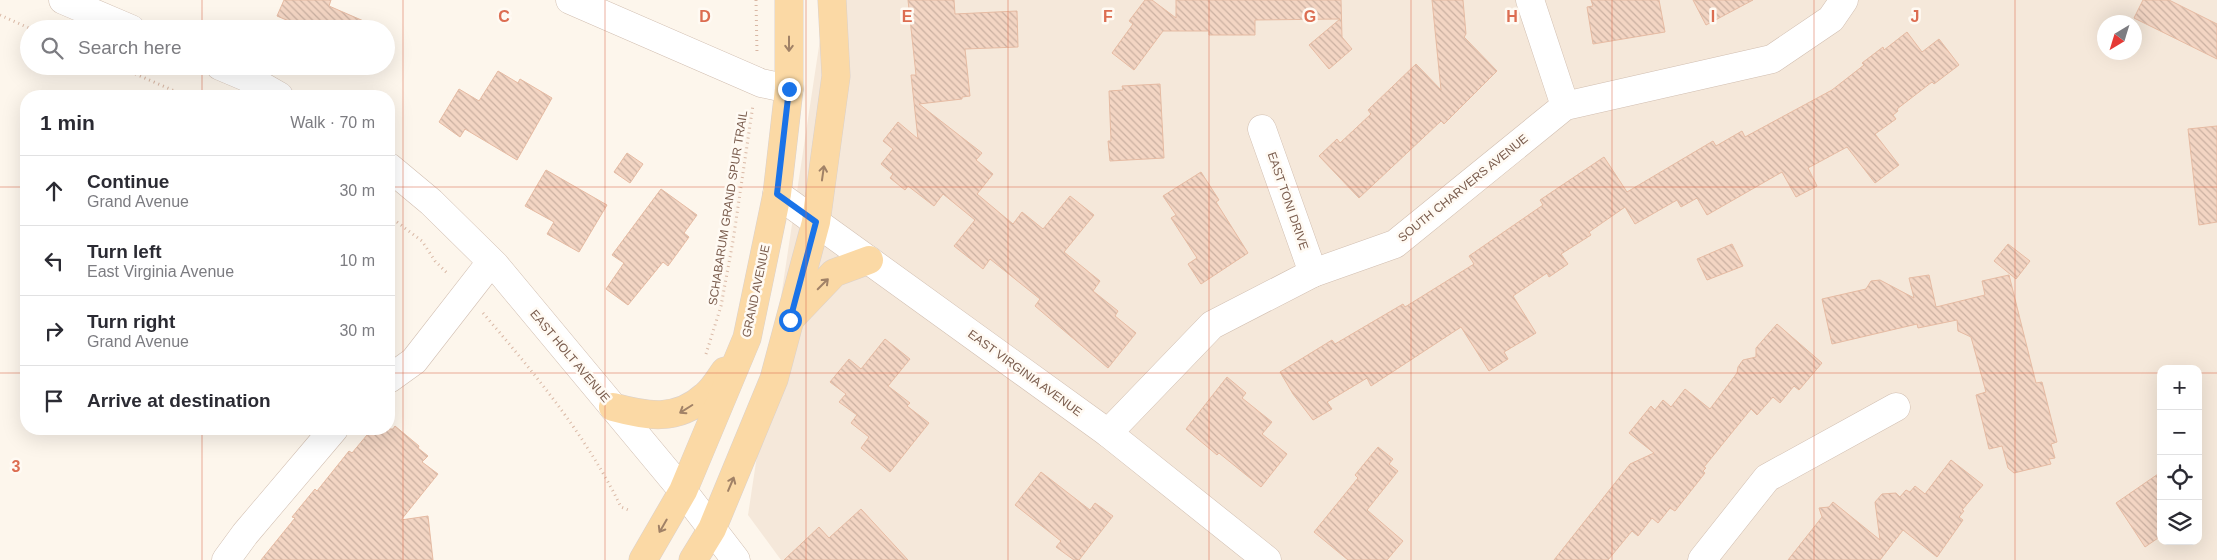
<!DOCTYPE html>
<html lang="en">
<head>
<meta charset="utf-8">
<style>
	:root { --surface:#fff; --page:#f7f7f7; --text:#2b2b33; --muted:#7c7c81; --line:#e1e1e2 }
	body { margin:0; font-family:Helvetica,sans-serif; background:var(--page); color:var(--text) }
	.controls { position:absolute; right:15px; bottom:15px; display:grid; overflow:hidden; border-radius:10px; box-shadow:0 5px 20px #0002 }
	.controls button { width:45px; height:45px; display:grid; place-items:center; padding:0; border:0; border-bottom:1px solid var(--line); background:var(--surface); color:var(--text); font:25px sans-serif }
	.compass { position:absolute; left:2097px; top:15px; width:45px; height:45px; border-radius:50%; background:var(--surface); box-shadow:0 5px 20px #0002; rotate:218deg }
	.stop { position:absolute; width:15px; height:15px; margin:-11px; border:4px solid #1a73e8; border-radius:50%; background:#fff }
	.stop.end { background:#1a73e8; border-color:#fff; box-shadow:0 1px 5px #0008 }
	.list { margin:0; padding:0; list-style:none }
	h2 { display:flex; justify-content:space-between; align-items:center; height:65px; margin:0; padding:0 20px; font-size:21px }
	h2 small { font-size:16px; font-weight:400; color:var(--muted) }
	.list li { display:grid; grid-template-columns:32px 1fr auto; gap:15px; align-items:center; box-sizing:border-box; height:70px; padding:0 20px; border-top:1px solid var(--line) }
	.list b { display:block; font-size:19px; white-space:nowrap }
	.list p { margin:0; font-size:16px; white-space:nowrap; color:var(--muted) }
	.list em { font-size:16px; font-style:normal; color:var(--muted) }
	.icon { flex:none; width:28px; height:28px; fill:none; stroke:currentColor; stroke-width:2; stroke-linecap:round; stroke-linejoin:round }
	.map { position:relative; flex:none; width:2217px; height:560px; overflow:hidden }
	.search { position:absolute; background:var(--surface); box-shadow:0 5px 20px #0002; left:20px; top:20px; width:375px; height:55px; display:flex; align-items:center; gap:12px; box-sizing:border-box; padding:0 18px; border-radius:28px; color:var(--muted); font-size:19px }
	.panel { position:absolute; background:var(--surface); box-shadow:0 5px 20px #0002; left:20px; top:90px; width:375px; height:345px; border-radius:20px }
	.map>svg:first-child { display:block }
	.residential { fill:#f5e8da; fill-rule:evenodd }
	.building { fill:url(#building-back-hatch); stroke:#e6bba3 }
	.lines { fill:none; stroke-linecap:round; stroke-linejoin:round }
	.minor-casing { stroke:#d1beb0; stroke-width:29 }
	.major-casing { stroke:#dad1cd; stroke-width:29 }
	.path { stroke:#d9b8a5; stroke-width:3; stroke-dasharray:1 4; stroke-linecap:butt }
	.minor { stroke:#fff; stroke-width:28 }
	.major { stroke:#fbd9a5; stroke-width:28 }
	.oneway { stroke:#a18267 }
	.route { stroke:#1a73e8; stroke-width:6 }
	.grid { fill:none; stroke:#dc6d51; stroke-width:1; stroke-opacity:0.55 }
	.labels { text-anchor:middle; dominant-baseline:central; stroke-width:5; stroke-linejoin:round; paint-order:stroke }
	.street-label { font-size:12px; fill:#7a5c4d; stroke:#fffaf3 }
	.grid-label { font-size:16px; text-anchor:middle; font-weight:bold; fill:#dc6d51; stroke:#fffaf3; stroke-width:5; stroke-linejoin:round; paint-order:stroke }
</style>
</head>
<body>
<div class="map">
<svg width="2217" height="560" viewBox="0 0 2217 560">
	<defs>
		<pattern id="building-back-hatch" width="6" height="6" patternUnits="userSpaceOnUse" patternTransform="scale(1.25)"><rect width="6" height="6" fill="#f3d5c3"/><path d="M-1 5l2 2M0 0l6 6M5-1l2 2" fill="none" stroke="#cab0a1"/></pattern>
	</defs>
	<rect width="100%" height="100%" fill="#fdf6ec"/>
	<path class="residential" d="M826,0H2217V560H781L748,515ZM2104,22H2134V52H2104ZM2161,369H2198V541H2161Z"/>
	<g class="building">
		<path d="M284,0H331L329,6L382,29H308L277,16Z"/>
		<path d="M908,0H954L955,14L1017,11L1018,47L965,49L970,96L962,97V99L919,104L982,153L976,160L993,174L977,194L1013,224L1022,212L1043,229L1070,196L1094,215L1064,252L1100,281L1093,291L1118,311L1115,316L1136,333L1108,368L1035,306L1040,299L990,259L983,269L954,246L975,220L943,194L934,206L908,186L905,190L890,178L893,174L881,164L893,149L883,141L898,122L918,139L911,75H916Z"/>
		<path d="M1145,0H1152L1176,18V0H1341L1342,37L1352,49L1329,69L1309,45L1340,19L1255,20V35H1209V31H1163L1134,70L1112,53L1133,24L1129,21Z"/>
		<path d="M1432,0H1463L1466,34L1464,37L1497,71L1444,124L1441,121L1359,198L1319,156L1337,139L1340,143L1371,114L1368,110L1416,64L1441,90Z"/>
		<path d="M1591,0H1659L1665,32L1593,44L1587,7L1593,6Z"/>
		<path d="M1693,0H1753L1706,25Z"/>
		<path d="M2143,0H2169L2217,24V59L2134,18Z"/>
		<path d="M1907,32L1922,52L1939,39L1959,65L1934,84L1932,82L1897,109L1898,111L1893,115L1896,119L1875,134L1899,165L1875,183L1847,147L1808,168L1817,186L1796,197L1782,172L1707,215L1697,198L1681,207L1677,200L1635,224L1625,207L1589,232L1591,235L1561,254L1568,264L1549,277L1547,273L1513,296L1536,333L1504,352L1508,359L1489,371L1461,327L1371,386L1367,378L1327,402L1332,409L1313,420L1293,394L1280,372L1332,340L1335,344L1403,304L1405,307L1474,264L1469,256L1543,205L1540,200L1604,157L1627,192L1713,141L1716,146L1742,131L1745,137L1832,90L1864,65L1862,63L1883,47L1884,50Z"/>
		<path d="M498,71L518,83L520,79L552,98L517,160L465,129L460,137L439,122L459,89L479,101Z"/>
		<path d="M1160,84L1164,158L1110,161L1108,141H1111L1109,91L1123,90L1122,86Z"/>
		<path d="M2217,126V222L2199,225L2188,129Z"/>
		<path d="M627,153L643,164L630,183L614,172Z"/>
		<path d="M546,170L607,205L579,252L547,234L554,222L525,206Z"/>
		<path d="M1201,172L1219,200L1216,202L1248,253L1201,284L1188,264L1197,258L1171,218L1176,215L1163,196Z"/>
		<path d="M661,189L697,215L684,233L689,237L668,266L663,262L628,305L606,289L624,263L612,255Z"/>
		<path d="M1732,244L1743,266L1707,280L1697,259Z"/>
		<path d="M2008,244L2030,261L2016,279L1994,261Z"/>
		<path d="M1929,275L1936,307L1985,295L1982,281L2009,275L2036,383L2042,382L2057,442L2051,444L2055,458L2049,459L2051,464L2014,473L2008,468L2002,446L1989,449L1976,395L1986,392L1971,337L1958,331L1957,320L1918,328L1917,324L1832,344L1822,299L1866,289L1871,281L1880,280L1914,298L1909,278Z"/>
		<path d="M1777,324L1822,363L1799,390L1794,386L1780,403L1773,397L1757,415L1751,409L1704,467L1706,468L1703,471L1705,473L1675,511L1670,508L1658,523L1652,518L1638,536L1632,531L1608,560H1554L1630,464L1654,453L1629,433L1651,406L1655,410L1663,400L1671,407L1685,389L1710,409L1737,373L1738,367L1743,360L1756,357V348Z"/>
		<path d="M885,339L910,359L888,386L910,403L907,406L929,423L890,472L861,448L869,437L851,423L857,415L839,402L846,394L830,382L849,359L861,369Z"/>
		<path d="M1227,377L1246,393L1242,398L1272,422L1262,434L1287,454L1261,487L1219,453L1217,455L1186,429Z"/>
		<path d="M395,426L419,446L418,448L428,456L422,462L438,474L401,520L428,516L433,560H261L295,518L292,517L315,489L317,491L349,451L352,453L372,429H393Z"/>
		<path d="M1378,447L1393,459L1389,464L1398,471L1367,510L1403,541L1387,560H1348L1314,532L1358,478L1355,475Z"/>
		<path d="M1951,460L1983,485L1962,510L1964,511L1959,517L1963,520L1937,557L1903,530L1880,560H1788L1822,517L1819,508L1829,507L1833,502L1880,540L1875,502L1882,494L1896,493L1900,497L1906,490L1910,492L1915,486L1925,494Z"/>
		<path d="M1041,472L1090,510L1095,503L1113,516L1079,560H1074L1056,547L1061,541L1015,505Z"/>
		<path d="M2161,472V536L2145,547L2116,503Z"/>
		<path d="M861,509L908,560H784L819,527L829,538Z"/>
	</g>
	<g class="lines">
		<defs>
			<g id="minor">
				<path d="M63,0L131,29"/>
				<path d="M570,0L761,83L789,89"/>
				<path d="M1530,0L1565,106"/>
				<path d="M220,66L246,77L279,96"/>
				<path d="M1262,129L1313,273"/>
				<path d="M389,167L431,202L495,265L683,491L736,560"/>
				<path d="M777,194L1108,433L1267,560"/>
				<path d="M389,379L414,361L491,262"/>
				<path d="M1108,433L1212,325L1313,273L1395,244L1565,106L1772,59L1831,19L1844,0"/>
				<path d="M226,560L245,534L334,429"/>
				<path d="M1702,560L1767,478L1896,407"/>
			</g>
			<g id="major">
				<path d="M792,317L834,273L869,260"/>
				<path d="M613,407C646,416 677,422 705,396C713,390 719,379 725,371"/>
				<path d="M643,560L683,491L747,338L777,194L789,89V0"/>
				<path d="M693,560L712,529L774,379L816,222L836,76L832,0"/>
			</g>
		</defs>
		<use href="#minor" class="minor-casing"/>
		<use href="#major" class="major-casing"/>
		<g class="path">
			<path d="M756,0L757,54"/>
			<path d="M0,15L31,29"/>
			<path d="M117,66L186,96"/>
			<path d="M389,216L422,241L435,261L449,275"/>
			<path d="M483,313C535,374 586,435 621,507L631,511"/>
			<path d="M706,354L721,306L733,241L753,105"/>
		</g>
		<use href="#minor" class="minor"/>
		<use href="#major" class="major"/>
	</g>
	<defs><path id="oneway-shaft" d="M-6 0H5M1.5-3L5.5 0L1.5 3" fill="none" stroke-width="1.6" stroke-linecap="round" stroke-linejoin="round" transform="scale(1.25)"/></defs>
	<g class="oneway">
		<use href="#oneway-shaft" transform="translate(789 44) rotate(90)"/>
		<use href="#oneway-shaft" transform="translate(823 173) rotate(-82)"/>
		<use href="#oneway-shaft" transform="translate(823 284) rotate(-45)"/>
		<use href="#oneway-shaft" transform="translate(686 409) rotate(148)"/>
		<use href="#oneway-shaft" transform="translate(731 484) rotate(-67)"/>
		<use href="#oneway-shaft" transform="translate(663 526) rotate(120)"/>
	</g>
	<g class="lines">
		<path class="route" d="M789,89L777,194L816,222L790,320"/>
	</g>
	<path class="grid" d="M202,0V29M403,0V560M605,0V560M806,0V560M1008,0V560M1209,0V560M1411,0V560M1612,0V560M1814,0V560M2015,0V560M202,66V96M0,187H26M389,187H2217M0,373H26M389,373H2161M2198,373H2217M202,429V560"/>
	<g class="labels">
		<g class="street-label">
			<text transform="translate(1463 188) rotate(-39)">SOUTH CHARVERS AVENUE</text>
			<text transform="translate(1288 201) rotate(71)">EAST TONI DRIVE</text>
			<text transform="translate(728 208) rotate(-81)">SCHABARUM GRAND SPUR TRAIL</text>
			<text transform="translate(756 291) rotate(-78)">GRAND AVENUE</text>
			<text transform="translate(570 356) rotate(50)">EAST HOLT AVENUE</text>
			<text transform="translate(1025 373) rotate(36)">EAST VIRGINIA AVENUE</text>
		</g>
	</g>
	<g class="grid-label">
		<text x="504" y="22">C</text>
		<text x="705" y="22">D</text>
		<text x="907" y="22">E</text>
		<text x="1108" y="22">F</text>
		<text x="1310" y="22">G</text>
		<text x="1512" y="22">H</text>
		<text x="1713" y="22">I</text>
		<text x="1915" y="22">J</text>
		<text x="16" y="472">3</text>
	</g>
</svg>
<div class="controls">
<button>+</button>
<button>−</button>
<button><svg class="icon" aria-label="locate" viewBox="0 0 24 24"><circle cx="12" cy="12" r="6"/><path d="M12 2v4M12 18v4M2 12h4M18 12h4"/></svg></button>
<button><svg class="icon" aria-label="layers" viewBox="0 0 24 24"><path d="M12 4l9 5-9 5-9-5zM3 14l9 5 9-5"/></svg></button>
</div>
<svg class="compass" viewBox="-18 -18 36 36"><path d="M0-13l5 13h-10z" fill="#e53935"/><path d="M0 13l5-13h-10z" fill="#7c7c81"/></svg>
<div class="stop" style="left:790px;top:320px"></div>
<div class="stop end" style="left:789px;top:89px"></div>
<div class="search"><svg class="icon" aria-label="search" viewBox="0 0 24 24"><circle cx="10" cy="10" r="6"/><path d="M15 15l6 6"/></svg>Search here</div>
<section class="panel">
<h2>1 min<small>Walk · 70 m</small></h2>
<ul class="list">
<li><svg class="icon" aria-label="ahead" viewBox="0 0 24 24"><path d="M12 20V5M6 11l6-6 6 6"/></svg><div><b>Continue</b><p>Grand Avenue</p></div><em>30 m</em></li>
<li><svg class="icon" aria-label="left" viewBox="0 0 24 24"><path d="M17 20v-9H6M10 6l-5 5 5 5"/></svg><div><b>Turn left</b><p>East Virginia Avenue</p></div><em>10 m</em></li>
<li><svg class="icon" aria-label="right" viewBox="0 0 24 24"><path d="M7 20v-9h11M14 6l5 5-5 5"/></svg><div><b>Turn right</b><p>Grand Avenue</p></div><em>30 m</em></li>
<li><svg class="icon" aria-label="arrive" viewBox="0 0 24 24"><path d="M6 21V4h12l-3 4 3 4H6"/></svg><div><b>Arrive at destination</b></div></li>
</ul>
</section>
</div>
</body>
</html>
